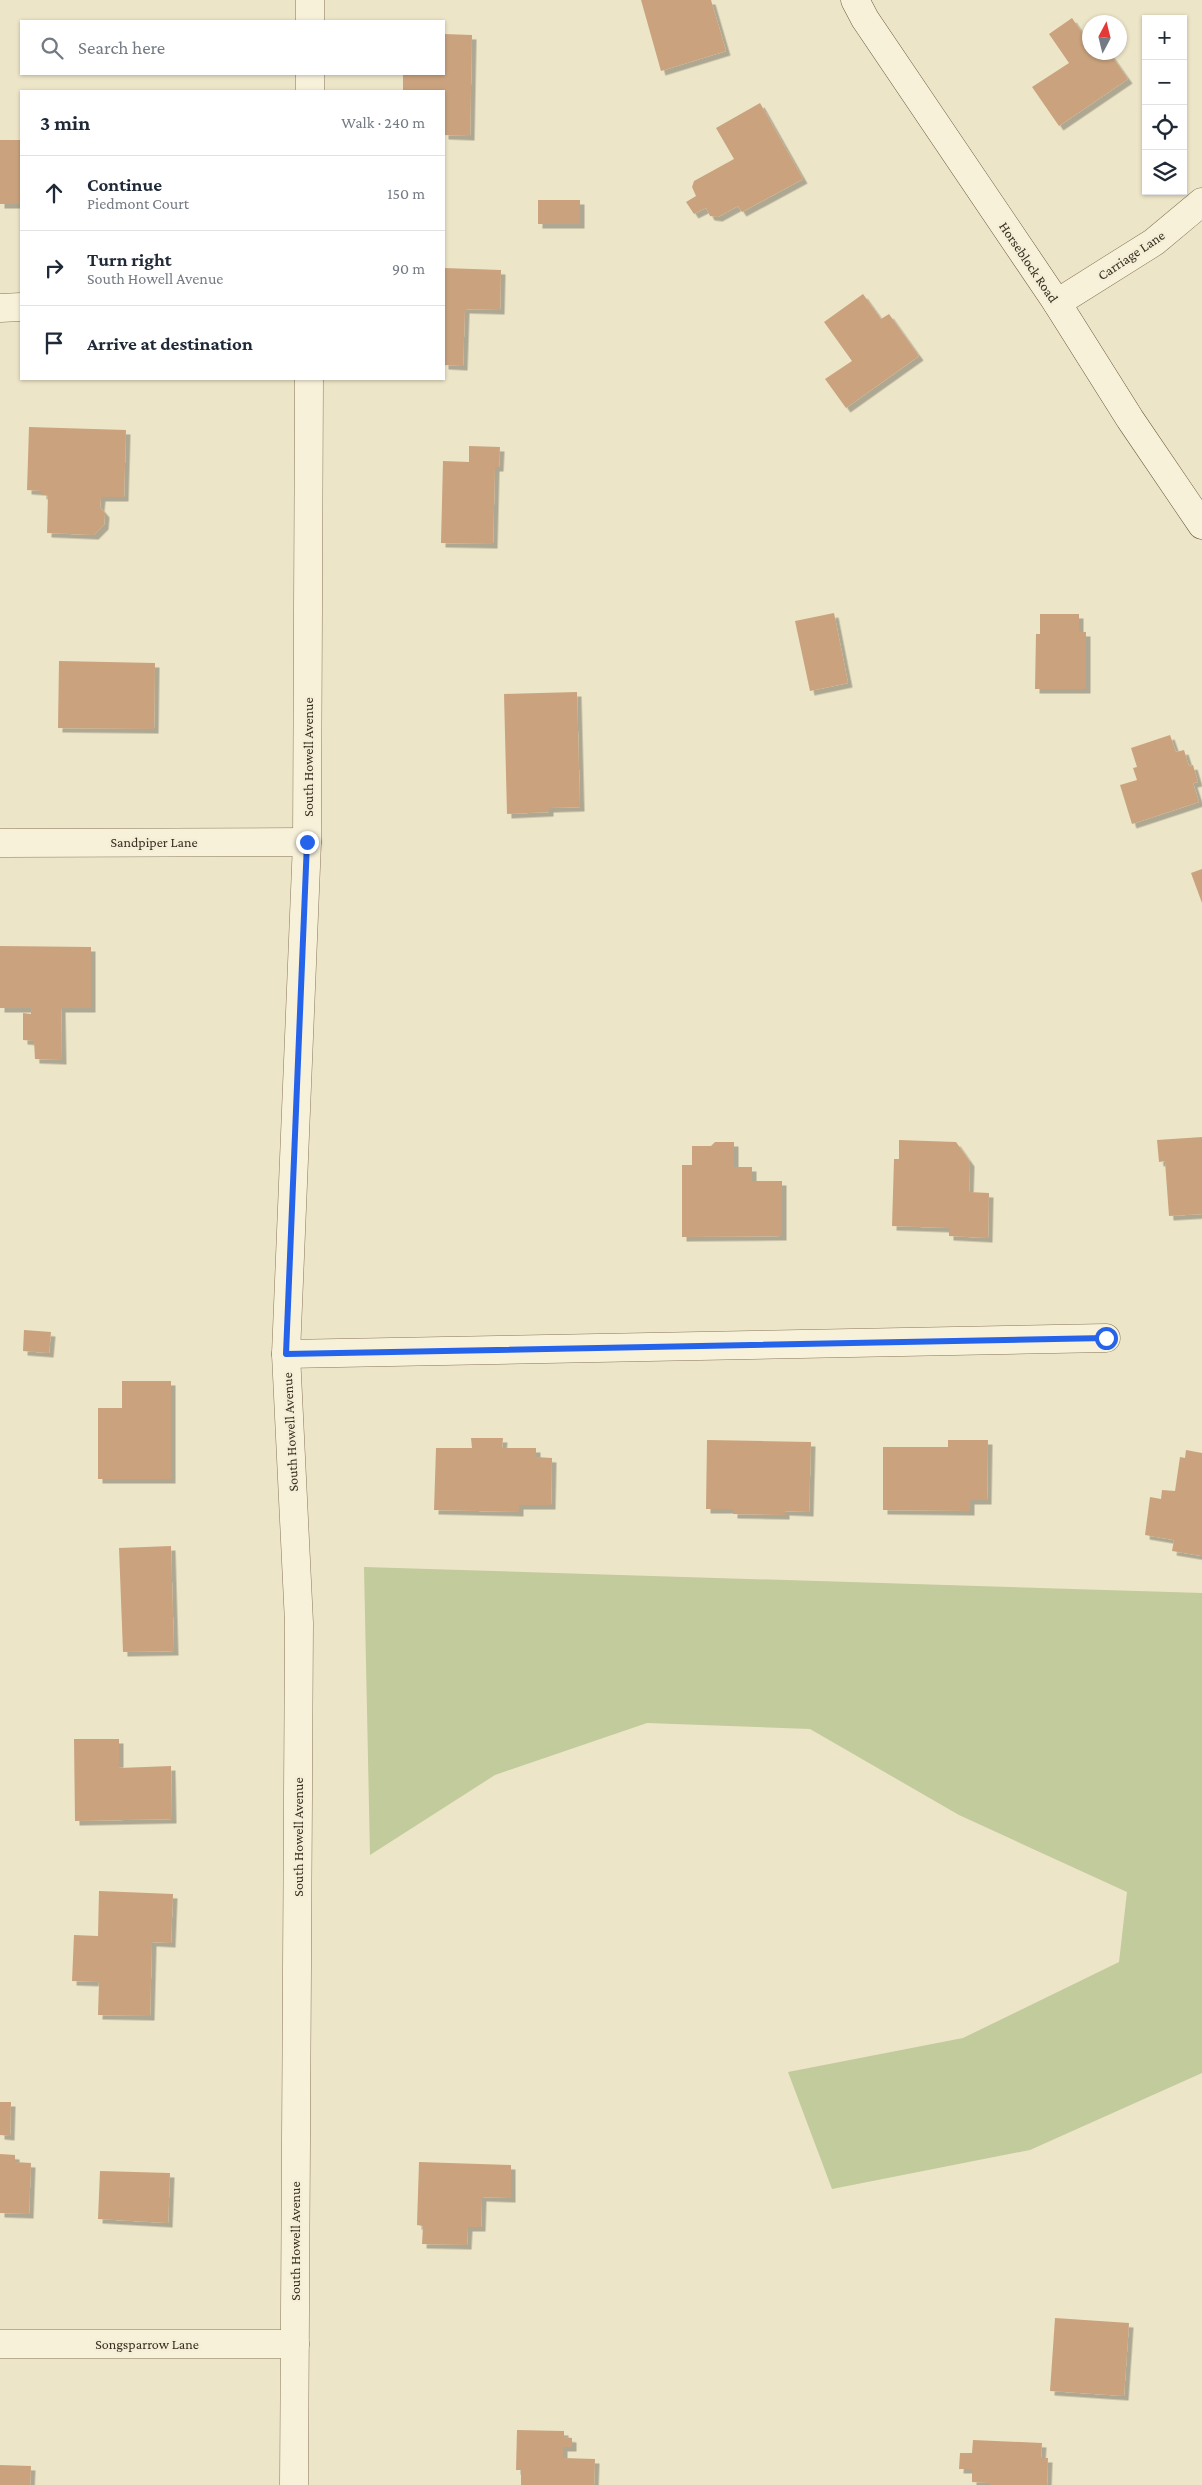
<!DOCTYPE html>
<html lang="en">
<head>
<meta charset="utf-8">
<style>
	:root { --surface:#fff; --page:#f2f2f3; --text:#1f2937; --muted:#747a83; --line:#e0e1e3 }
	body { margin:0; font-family:"Crimson Pro",serif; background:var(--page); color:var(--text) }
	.controls { position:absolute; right:15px; top:15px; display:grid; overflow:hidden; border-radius:0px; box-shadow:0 1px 4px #0004 }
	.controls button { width:45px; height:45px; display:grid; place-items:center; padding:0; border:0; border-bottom:1px solid var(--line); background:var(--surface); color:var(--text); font:25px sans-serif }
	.compass { position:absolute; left:1082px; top:15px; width:45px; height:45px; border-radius:50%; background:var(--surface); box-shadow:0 1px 4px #0004; rotate:7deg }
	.stop { position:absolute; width:15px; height:15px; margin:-11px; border:4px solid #2563eb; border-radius:50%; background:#fff }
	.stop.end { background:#2563eb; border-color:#fff; box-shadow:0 1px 5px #0008 }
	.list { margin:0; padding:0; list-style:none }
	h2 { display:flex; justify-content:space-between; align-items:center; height:65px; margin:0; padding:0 20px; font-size:21px }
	h2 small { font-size:16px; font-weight:400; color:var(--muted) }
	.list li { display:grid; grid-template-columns:32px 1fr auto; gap:15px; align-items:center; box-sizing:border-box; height:75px; padding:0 20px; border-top:1px solid var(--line) }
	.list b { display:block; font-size:19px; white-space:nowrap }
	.list p { margin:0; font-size:16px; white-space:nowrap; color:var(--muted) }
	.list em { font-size:16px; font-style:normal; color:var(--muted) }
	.icon { flex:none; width:28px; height:28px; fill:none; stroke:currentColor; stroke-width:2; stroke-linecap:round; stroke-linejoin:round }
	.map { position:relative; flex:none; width:1202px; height:2485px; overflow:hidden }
	.search { position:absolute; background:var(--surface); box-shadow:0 1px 4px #0004; left:20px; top:20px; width:425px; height:55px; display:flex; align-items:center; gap:12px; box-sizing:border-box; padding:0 18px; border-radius:0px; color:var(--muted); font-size:19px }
	.panel { position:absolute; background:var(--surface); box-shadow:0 1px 4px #0004; left:20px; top:90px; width:425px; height:290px; border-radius:0px }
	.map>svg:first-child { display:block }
	.green { fill:#c2cb9b }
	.building { fill:#caa37e; filter:url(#shadow) }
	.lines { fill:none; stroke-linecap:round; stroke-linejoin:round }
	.street-casing { stroke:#88775d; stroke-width:29 }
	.secondary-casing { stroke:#6a5840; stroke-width:29 }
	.street { stroke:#f8f1da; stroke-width:28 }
	.secondary { stroke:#f8f1da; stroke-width:28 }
	.route { stroke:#2563eb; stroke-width:6 }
	.labels { text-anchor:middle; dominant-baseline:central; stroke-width:4.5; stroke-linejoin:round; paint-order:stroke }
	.street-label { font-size:14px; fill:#392e20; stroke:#f5eed6 }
</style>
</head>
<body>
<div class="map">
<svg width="1202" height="2485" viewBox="0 0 1202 2485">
	<defs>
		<filter id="shadow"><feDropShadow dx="4.5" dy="4.5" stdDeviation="0" flood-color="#0004"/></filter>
	</defs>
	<rect width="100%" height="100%" fill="#ede5c7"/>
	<path class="green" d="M364,1567L1202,1593V2073L1030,2150L832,2189L788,2072L963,2038L1119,1962L1127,1892L959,1815L810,1729L647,1723L495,1775L370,1855Z"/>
	<g class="building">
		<path d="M641,0H711L726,51L661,71Z"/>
		<path d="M1072,18L1090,44V52H1109L1128,79L1059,126L1032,87L1069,63L1049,34Z"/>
		<path d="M444,34L472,35L470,136L444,135V91H403V74H444Z"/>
		<path d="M760,103L803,179L742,212L738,206L718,217L710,216L706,208L694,214L686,202L696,196L692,187L694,181L734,159L716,128Z"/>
		<rect x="0" y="140" width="21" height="64"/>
		<rect x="538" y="200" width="42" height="24"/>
		<path d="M444,268L501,270L500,310L465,309L463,366L444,365Z"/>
		<path d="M863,294L881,319L889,314L919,356L846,408L825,379L852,361L824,322Z"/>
		<path d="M29,427L126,430L124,497H101L100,507L105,513L104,525L94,535L47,533L48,495H42V491L27,490Z"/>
		<path d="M469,446L500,447L499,467H495L493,544L441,543L443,461L469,462Z"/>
		<path d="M834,613L848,683L810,691L795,621Z"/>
		<path d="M1040,614H1079V632H1086V689H1035L1036,634H1040Z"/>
		<path d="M59,661L155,663L154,729L58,728Z"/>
		<path d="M577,692L580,807L549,808V812L507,814L504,694Z"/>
		<path d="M1170,735L1176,752L1184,750L1189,766L1193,765L1198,782L1193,783L1199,802L1132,824L1120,785L1137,780L1133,768L1137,767L1131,748Z"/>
		<path d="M1202,869V903L1191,873Z"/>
		<path d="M0,946L91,947V1008H61L62,1060L35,1059L34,1041L23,1040V1013L31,1014V1008H0Z"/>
		<path d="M1202,1137V1214L1169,1216L1165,1161L1159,1162L1157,1140Z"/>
		<path d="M899,1140L956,1142L970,1162L969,1192L989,1193L988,1238L949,1236V1228L892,1226L894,1159H899Z"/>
		<path d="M715,1142H734V1167H752V1181H782V1236L682,1237V1165H692V1146H711Z"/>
		<path d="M24,1330L51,1332L49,1353L23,1351Z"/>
		<path d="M122,1381H171V1479H98V1408H122Z"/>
		<path d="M471,1438H503L502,1448H536V1457L552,1458L551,1505H519V1512L434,1510L436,1448H472Z"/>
		<path d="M707,1440L811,1442L809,1512L785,1511V1515L733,1514V1509H706Z"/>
		<path d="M948,1440H988L987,1500H970V1511L883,1510V1447H948Z"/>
		<path d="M1186,1450L1202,1453V1556L1172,1551L1174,1540L1145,1535L1150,1497L1161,1499L1162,1490L1175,1491L1180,1457L1185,1458Z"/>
		<path d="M171,1546L174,1651L123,1652L119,1548Z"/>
		<path d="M74,1739H119V1768L171,1766L172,1819L75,1821Z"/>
		<path d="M99,1891L173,1894L171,1943L152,1942L150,2016L98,2015L99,1982L72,1981L74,1935L98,1936Z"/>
		<path d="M0,2102H11L10,2136L0,2135Z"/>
		<path d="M0,2154L15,2155V2162L31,2163L29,2214L0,2213Z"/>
		<path d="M419,2162L511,2165V2198L482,2197L481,2227H468L467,2245L422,2244L423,2226L417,2225Z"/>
		<path d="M100,2171L170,2173L168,2223L98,2219Z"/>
		<path d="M1055,2318L1129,2323L1124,2396L1050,2391Z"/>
		<path d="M517,2430L564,2431V2437L572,2438V2447H563V2458L595,2459L594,2485H521V2470H516Z"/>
		<path d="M973,2440L1042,2443L1041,2458H1048L1047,2485H990V2483L972,2482V2469H959L960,2453H972Z"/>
		<path d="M0,2465L31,2466L30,2485H0Z"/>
	</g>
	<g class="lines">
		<defs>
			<g id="street">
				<path d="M310,21V0"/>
				<path d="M310,91V74"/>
				<path d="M1057,303L1154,242L1202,202"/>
				<path d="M0,308L21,307"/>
				<path d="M0,843L307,842"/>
				<path d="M286,1354L1106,1338"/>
				<path d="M0,2344H295"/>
				<path d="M294,2485L299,1623L286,1354L307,842L309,379"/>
			</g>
			<path id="secondary" d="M855,0L865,19L1057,303L1130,419L1202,525"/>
		</defs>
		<use href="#street" class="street-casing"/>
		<use href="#secondary" class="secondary-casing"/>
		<use href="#street" class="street"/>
		<use href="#secondary" class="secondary"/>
	</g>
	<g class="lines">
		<path class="route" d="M307,842L286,1354L1106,1338"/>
	</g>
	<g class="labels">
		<g class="street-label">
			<text transform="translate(1131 255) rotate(-34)">Carriage Lane</text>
			<text transform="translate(1029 262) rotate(56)">Horseblock Road</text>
			<text transform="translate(308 757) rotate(-90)">South Howell Avenue</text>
			<text x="154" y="842">Sandpiper Lane</text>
			<text transform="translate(290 1432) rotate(-93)">South Howell Avenue</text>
			<text transform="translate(298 1837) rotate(-90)">South Howell Avenue</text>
			<text transform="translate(295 2241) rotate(-90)">South Howell Avenue</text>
			<text x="147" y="2344">Songsparrow Lane</text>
		</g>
	</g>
</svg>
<div class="controls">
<button>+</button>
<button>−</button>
<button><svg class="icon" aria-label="locate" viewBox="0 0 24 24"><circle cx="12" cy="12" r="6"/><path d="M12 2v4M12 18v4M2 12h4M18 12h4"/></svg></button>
<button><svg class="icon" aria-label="layers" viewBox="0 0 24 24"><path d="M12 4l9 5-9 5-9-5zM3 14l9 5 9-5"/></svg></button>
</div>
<svg class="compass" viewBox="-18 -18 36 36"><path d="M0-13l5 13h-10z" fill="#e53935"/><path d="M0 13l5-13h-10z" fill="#747a83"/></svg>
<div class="stop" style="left:1106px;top:1338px"></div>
<div class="stop end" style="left:307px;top:842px"></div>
<div class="search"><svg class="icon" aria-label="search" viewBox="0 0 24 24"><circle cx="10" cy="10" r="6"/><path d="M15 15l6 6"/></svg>Search here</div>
<section class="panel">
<h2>3 min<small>Walk · 240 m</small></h2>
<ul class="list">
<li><svg class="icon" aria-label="ahead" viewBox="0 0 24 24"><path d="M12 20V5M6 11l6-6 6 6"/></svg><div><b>Continue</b><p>Piedmont Court</p></div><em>150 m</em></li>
<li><svg class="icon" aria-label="right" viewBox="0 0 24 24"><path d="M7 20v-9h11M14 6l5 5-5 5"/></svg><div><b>Turn right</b><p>South Howell Avenue</p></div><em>90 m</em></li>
<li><svg class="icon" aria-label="arrive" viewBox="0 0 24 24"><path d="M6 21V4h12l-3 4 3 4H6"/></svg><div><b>Arrive at destination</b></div></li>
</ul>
</section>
</div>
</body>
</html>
